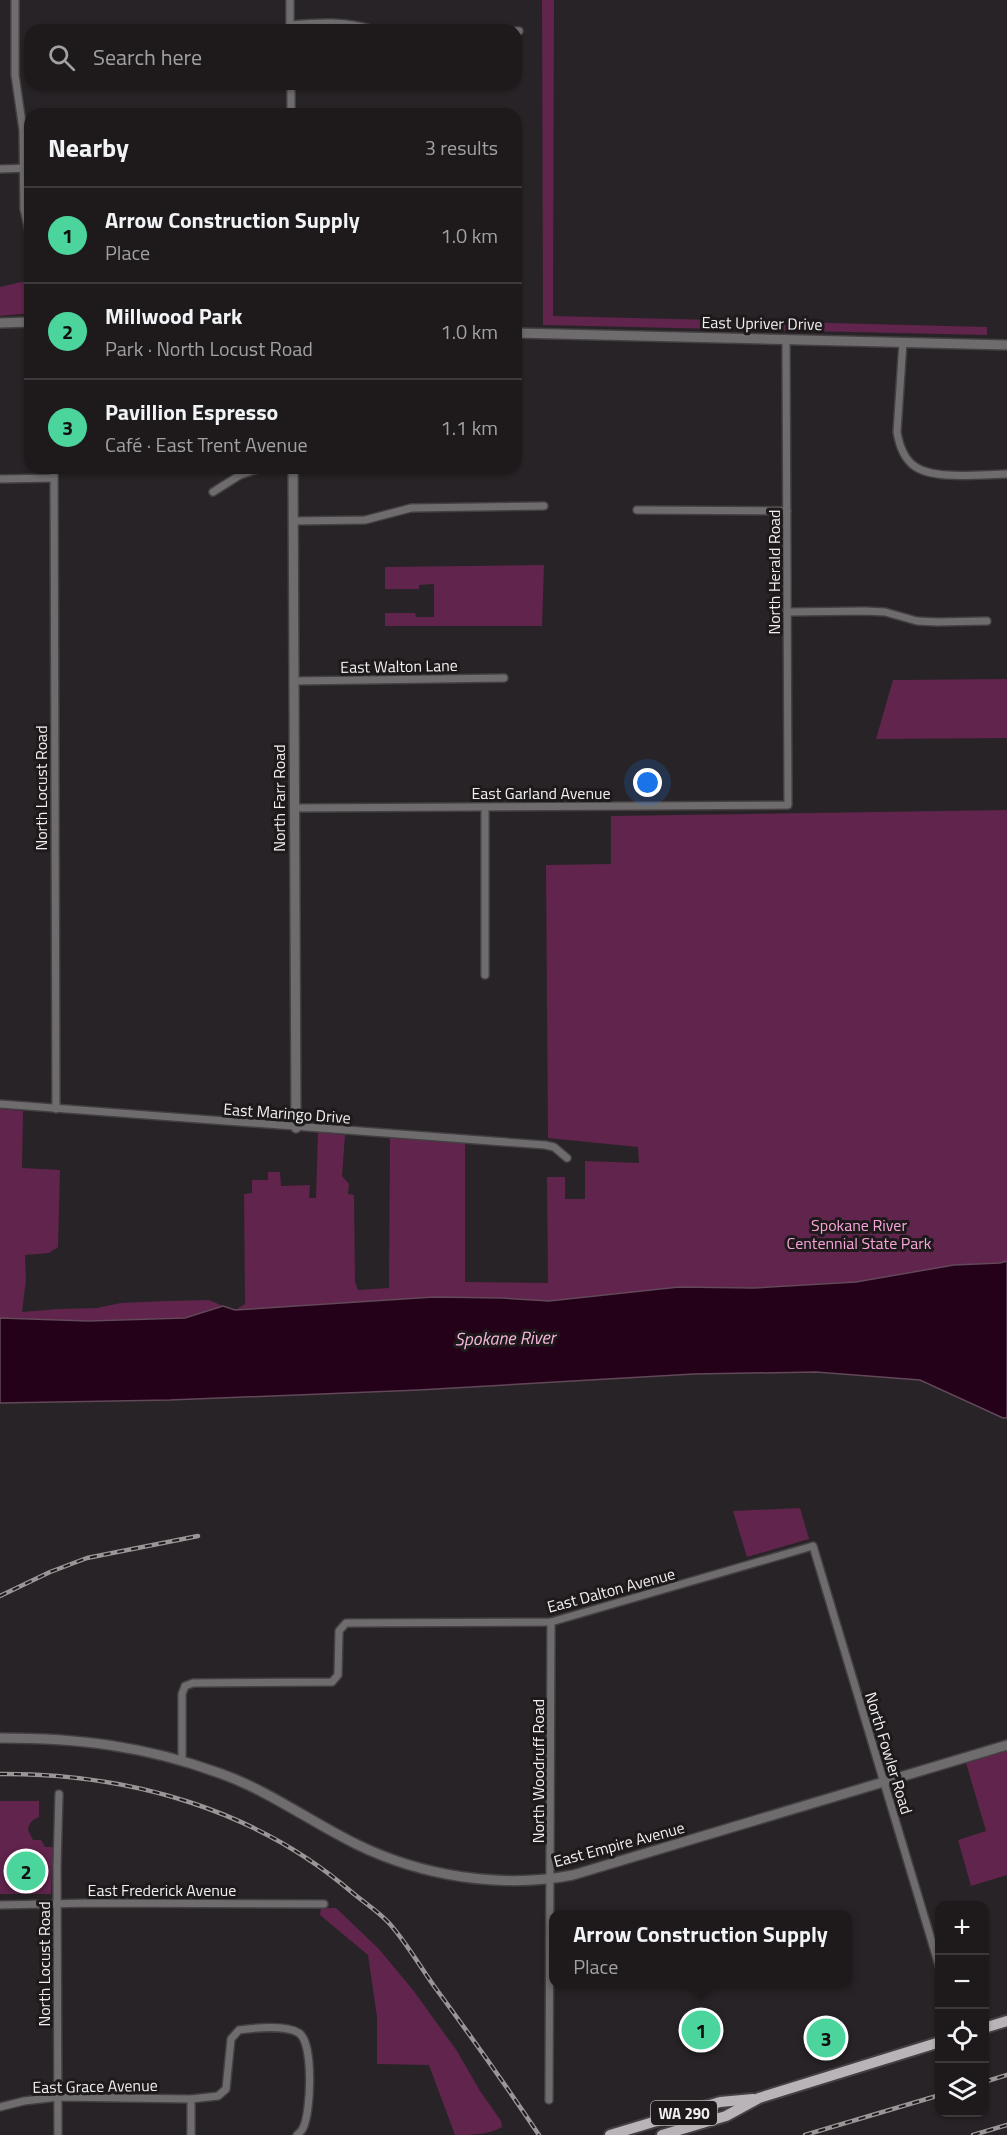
<!DOCTYPE html>
<html lang="en">
<head>
<meta charset="utf-8">
<style>
	:root { --surface:#1e1a1c; --page:#262325; --text:#f1f3f6; --muted:#a1a1a3; --line:#3c383b; --accent:#4bd49b }
	body { margin:0; font-family:"Titillium Web",sans-serif; background:var(--page); color:var(--text) }
	.controls { position:absolute; right:18px; bottom:18px; display:grid; overflow:hidden; border-radius:12px; box-shadow:0 2px 4px #0004 }
	.controls button { width:54px; height:54px; display:grid; place-items:center; padding:0; border:0; border-bottom:2px solid var(--line); background:var(--surface); color:var(--text); font:30px sans-serif }
	.you { position:absolute; left:648px; top:783px; width:21px; height:21px; margin:-15px; border:4px solid #fff; border-radius:50%; background:#1a73e8; box-shadow:0 0 0 9px #1a73e833 }
	.badge { display:grid; place-items:center; width:39px; height:39px; border-radius:50%; background:var(--accent); color:#111; font-size:20px; font-weight:700 }
	.pin { position:absolute; translate:-50% -50%; border:3px solid #fff; box-shadow:0 2px 6px #0006 }
	.popup { position:absolute; left:549px; top:1910px; width:303px; height:78px; box-sizing:border-box; display:grid; place-content:center; border-radius:12px; background:var(--surface); filter:drop-shadow(0 2px 4px #0005); font-size:20px; white-space:nowrap; color:var(--muted) }
	.popup b { font-size:22px; color:var(--text) }
	.popup::after { content:''; position:absolute; left:50%; top:100%; margin-left:-12px; border:12px solid transparent; border-top-color:var(--surface) }
	.list { margin:0; padding:0; list-style:none }
	h2 { display:flex; justify-content:space-between; align-items:center; height:78px; margin:0; padding:0 24px; font-size:26px }
	h2 small { font-size:20px; font-weight:400; color:var(--muted) }
	.list li { display:grid; grid-template-columns:39px 1fr auto; gap:18px; align-items:center; box-sizing:border-box; height:96px; padding:0 24px; border-top:2px solid var(--line) }
	.list b { display:block; font-size:22px; white-space:nowrap }
	.list p { margin:0; font-size:20px; white-space:nowrap; color:var(--muted) }
	.list em { font-size:20px; font-style:normal; color:var(--muted) }
	.icon { flex:none; width:33px; height:33px; fill:none; stroke:currentColor; stroke-width:2; stroke-linecap:round; stroke-linejoin:round }
	.map { position:relative; flex:none; width:1007px; height:2135px; overflow:hidden }
	.search { position:absolute; background:var(--surface); box-shadow:0 2px 4px #0004; left:24px; top:24px; width:498px; height:66px; display:flex; align-items:center; gap:15px; box-sizing:border-box; padding:0 21px; border-radius:18px; color:var(--muted); font-size:22px }
	.panel { position:absolute; background:var(--surface); box-shadow:0 2px 4px #0004; left:24px; top:108px; width:498px; height:366px; border-radius:18px }
	.map>svg:first-child { display:block }
	.green { fill:#61244d }
	.water { fill:#240119; stroke:#624859; stroke-width:1.5 }
	.lines { fill:none; stroke-linecap:round; stroke-linejoin:round }
	.minor-casing { stroke:#443f42; stroke-width:10 }
	.tertiary-casing { stroke:#443f42; stroke-width:12 }
	.primary-casing { stroke:#443f42; stroke-width:14 }
	.minor { stroke:#6f6c6e; stroke-width:7 }
	.tertiary { stroke:#6f6c6e; stroke-width:9 }
	.primary { stroke:#b9b4b7; stroke-width:10 }
	.rail-casing { stroke:#9a9698; stroke-width:4.5 }
	.rail { stroke:#1e1a1c; stroke-width:2; stroke-dasharray:7; stroke-linecap:butt }
	.labels { text-anchor:middle; dominant-baseline:central; stroke-width:6; stroke-linejoin:round; paint-order:stroke }
	.shield { fill:#1e1a1c; stroke:#b2aeb0; stroke-width:1.5 }
	.shield-label { font-size:15px; font-weight:bold; fill:#f1eeef }
	.street-label { font-size:16px; fill:#f1eeef; stroke:#1e1a1c }
	.park-label { font-size:16px; fill:#f9a4d9; stroke:#1e1a1c }
	.water-label { font-size:18px; font-style:italic; fill:#f7b6dd; stroke:#1e1a1c }
</style>
</head>
<body>
<div class="map">
<svg width="1007" height="2135" viewBox="0 0 1007 2135">
	<rect width="100%" height="100%" fill="#282326"/>
	<g class="green">
		<path d="M542,0H554L553,316L987,327V335L543,325Z"/>
		<path d="M30,280V313L0,316V287Z"/>
		<path d="M544,565L542,626H385V613H415L416,617H434V584L419,585V589H385V567Z"/>
		<path d="M1007,679V738L876,739L893,680Z"/>
		<path d="M1007,810V1261L1000,1263L954,1265L856,1282L754,1288L679,1287L549,1301L502,1298L434,1297L235,1310L245,1304L244,1194L252,1193V1180H268V1172H280L281,1186L310,1185L309,1198H316L318,1132L345,1135L342,1176L349,1184L348,1194L354,1195L355,1282L358,1290L389,1288L390,1137L465,1143V1282L548,1283L547,1177H565V1199H585V1161L639,1163L638,1147L548,1138L546,865L611,864V816Z"/>
		<path d="M0,1109L23,1111L22,1168L60,1170L58,1247L49,1253L25,1255L26,1280L22,1312L59,1309L97,1308L121,1303L166,1301L209,1300L223,1306L185,1318L88,1321L0,1318Z"/>
		<path d="M800,1508L809,1539L747,1557L733,1511Z"/>
		<path d="M1007,1750V1875L971,1886L958,1840L986,1831L966,1763Z"/>
		<path d="M0,1801H39V1817C32,1820 29,1823 28,1830L33,1840H41L45,1847H53L51,1894H0Z"/>
		<path d="M321,1908H336L378,1948L413,1990L457,2051L480,2091L501,2121L502,2127C488,2135 472,2135 455,2135L429,2065L377,2064V2017L368,1955L320,1915Z"/>
	</g>
	<path class="water" d="M1007,1261V1418H1003L920,1380L816,1372L694,1374L419,1390L170,1400L0,1403V1318L88,1321L185,1318L223,1306L235,1310L434,1297L502,1298L549,1301L679,1287L754,1288L856,1282L954,1265L1000,1263Z"/>
	<g class="lines">
		<defs>
			<g id="minor">
				<path d="M15,0V75L23,130L24,209L30,236"/>
				<path d="M290,0V30"/>
				<path d="M290,25C320,22 346,21 374,30"/>
				<path d="M516,31H519"/>
				<path d="M291,84V114"/>
				<path d="M516,133H517"/>
				<path d="M0,169L30,168"/>
				<path d="M903,342L897,432C899,444 903,457 913,465C932,481 983,474 1007,474"/>
				<path d="M54,468L56,1109"/>
				<path d="M0,479L54,478"/>
				<path d="M213,492L240,475L261,468"/>
				<path d="M637,510L787,511"/>
				<path d="M293,521L365,520L411,508L544,506"/>
				<path d="M787,612L865,611L885,612L917,621L937,622L987,621"/>
				<path d="M294,681L504,678"/>
				<path d="M485,807V975"/>
				<path d="M294,808L788,805L786,339"/>
				<path d="M0,1104L545,1145L554,1147L567,1158"/>
				<path d="M182,1761V1694L185,1686L193,1683L332,1682L338,1675L339,1631L346,1623L551,1622L813,1546L940,1969"/>
				<path d="M0,1905L91,1903L324,1904"/>
				<path d="M191,2099V2135"/>
				<path d="M549,2100L551,1622"/>
				<path d="M0,2107L24,2101L58,2097L191,2099L218,2096L226,2089L231,2039L239,2030C254,2028 286,2025 299,2033C314,2043 311,2113 303,2128C302,2131 299,2133 297,2135"/>
				<path d="M58,2135L57,1867L59,1794"/>
			</g>
			<g id="tertiary">
				<path d="M0,323L30,322"/>
				<path d="M516,333L1007,345"/>
				<path d="M293,468L296,1128"/>
				<path d="M0,1738C78,1738 145,1746 219,1773C268,1790 309,1821 356,1844C421,1876 501,1889 573,1875L1007,1745"/>
			</g>
			<g id="primary">
				<path d="M984,2028L1007,2021"/>
				<path d="M610,2135L720,2102L753,2099"/>
				<path d="M662,2135L726,2116L759,2098L940,2042"/>
			</g>
		</defs>
		<use href="#minor" class="minor-casing"/>
		<use href="#tertiary" class="tertiary-casing"/>
		<use href="#primary" class="primary-casing"/>
		<use href="#minor" class="minor"/>
		<use href="#tertiary" class="tertiary"/>
		<use href="#primary" class="primary"/>
		<defs>
			<g id="rail">
				<path d="M0,1596L50,1572L87,1558L198,1536"/>
				<path d="M0,1774C128,1773 256,1809 354,1894C365,1903 379,1912 389,1923C406,1942 419,1965 434,1986C470,2035 505,2084 539,2135"/>
				<path d="M984,2082L1007,2075"/>
				<path d="M805,2135L940,2095"/>
				<path d="M973,2135L1007,2125"/>
			</g>
		</defs>
		<use href="#rail" class="rail-casing"/>
		<use href="#rail" class="rail"/>
	</g>
	<g class="labels">
		<rect class="shield" x="651" y="2101" width="66" height="24" rx="4.5"/>
		<g class="shield-label">
			<text x="684" y="2113">WA 290</text>
		</g>
		<g class="street-label">
			<text transform="translate(762 323) rotate(1)">East Upriver Drive</text>
			<text transform="translate(774 572) rotate(-90)">North Herald Road</text>
			<text transform="translate(399 666) rotate(-1)">East Walton Lane</text>
			<text transform="translate(41 788) rotate(-90)">North Locust Road</text>
			<text x="541" y="793">East Garland Avenue</text>
			<text transform="translate(279 798) rotate(-90)">North Farr Road</text>
			<text transform="translate(287 1113) rotate(4)">East Maringo Drive</text>
			<text transform="translate(611 1590) rotate(-15)">East Dalton Avenue</text>
			<text transform="translate(889 1753) rotate(73)">North Fowler Road</text>
			<text transform="translate(538 1771) rotate(-90)">North Woodruff Road</text>
			<text transform="translate(619 1844) rotate(-15)">East Empire Avenue</text>
			<text x="162" y="1890">East Frederick Avenue</text>
			<text transform="translate(44 1964) rotate(-90)">North Locust Road</text>
			<text transform="translate(95 2086) rotate(-1)">East Grace Avenue</text>
		</g>
		<g class="park-label">
			<text x="859" y="1225">Spokane River<tspan x="859" dy="18">Centennial State Park</tspan></text>
		</g>
		<g class="water-label">
			<text transform="translate(505 1338) rotate(-1)">Spokane River</text>
		</g>
	</g>
</svg>
<div class="controls">
<button>+</button>
<button>−</button>
<button><svg class="icon" aria-label="locate" viewBox="0 0 24 24"><circle cx="12" cy="12" r="6"/><path d="M12 2v4M12 18v4M2 12h4M18 12h4"/></svg></button>
<button><svg class="icon" aria-label="layers" viewBox="0 0 24 24"><path d="M12 4l9 5-9 5-9-5zM3 14l9 5 9-5"/></svg></button>
</div>
<div class="you"></div>
<div class="pin badge" style="left:701px;top:2030px">1</div>
<div class="popup"><b>Arrow Construction Supply</b>Place</div>
<div class="pin badge" style="left:26px;top:1871px">2</div>
<div class="pin badge" style="left:826px;top:2038px">3</div>
<div class="search"><svg class="icon" aria-label="search" viewBox="0 0 24 24"><circle cx="10" cy="10" r="6"/><path d="M15 15l6 6"/></svg>Search here</div>
<section class="panel">
<h2>Nearby<small>3 results</small></h2>
<ul class="list">
<li><span class="badge">1</span><div><b>Arrow Construction Supply</b><p>Place</p></div><em>1.0 km</em></li>
<li><span class="badge">2</span><div><b>Millwood Park</b><p>Park · North Locust Road</p></div><em>1.0 km</em></li>
<li><span class="badge">3</span><div><b>Pavillion Espresso</b><p>Café · East Trent Avenue</p></div><em>1.1 km</em></li>
</ul>
</section>
</div>
</body>
</html>
